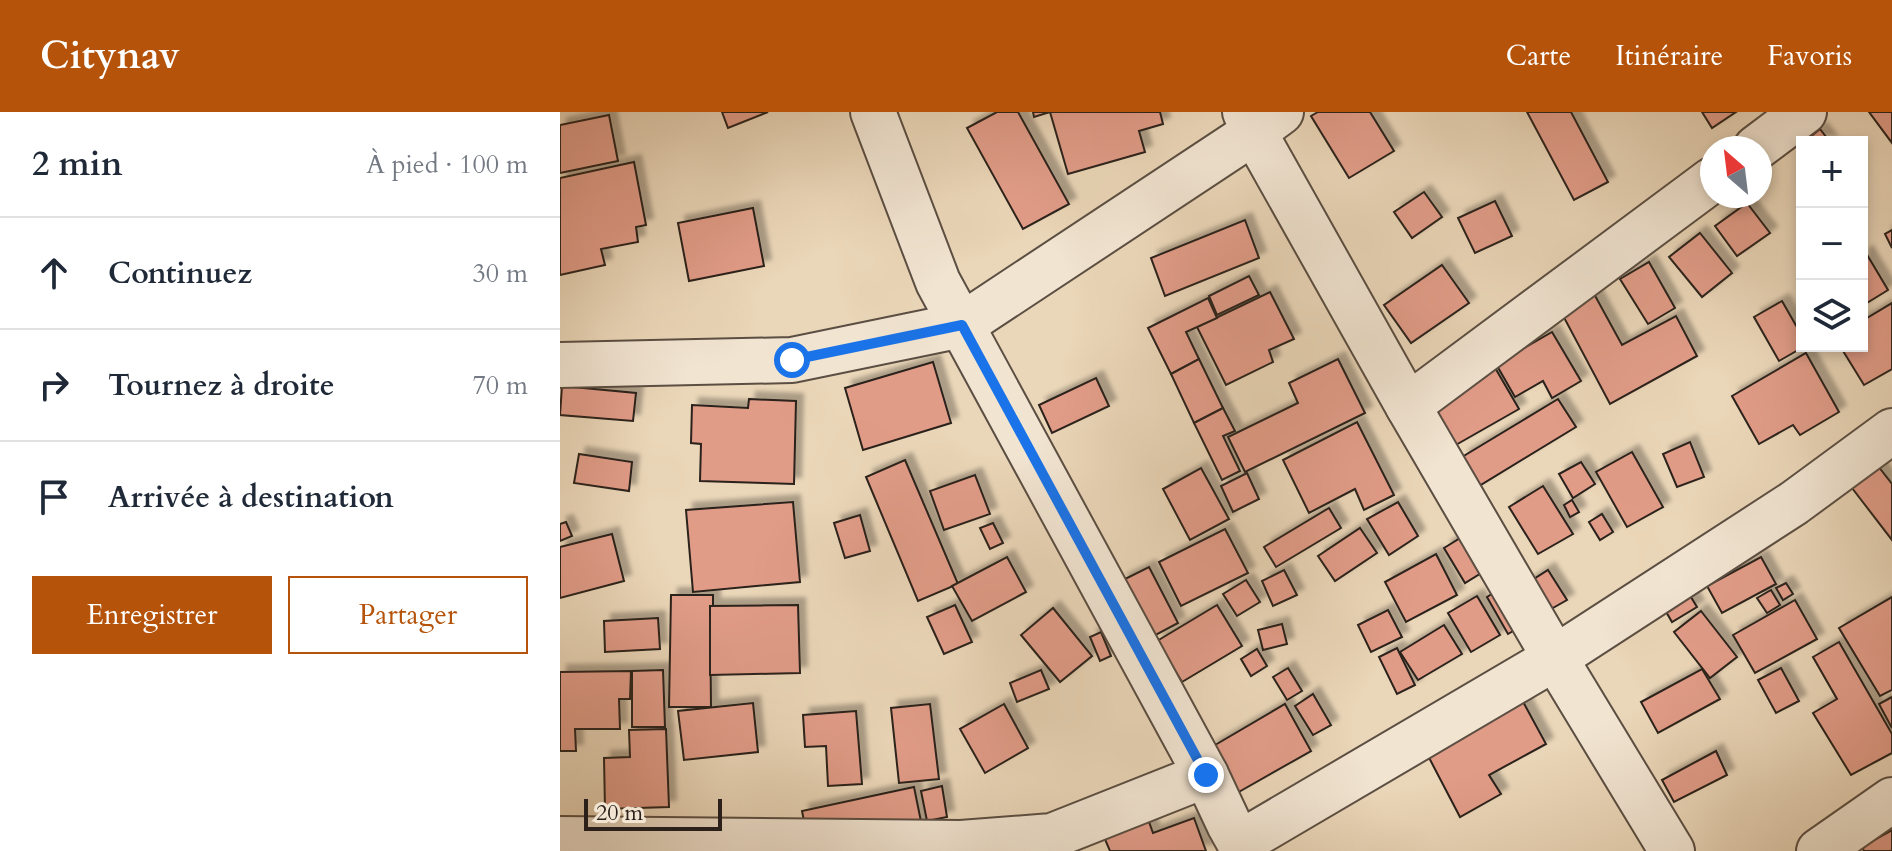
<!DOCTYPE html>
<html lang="fr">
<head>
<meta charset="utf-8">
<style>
	:root { --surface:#fff; --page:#f6f6f7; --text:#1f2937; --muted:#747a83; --line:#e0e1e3; --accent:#b45309 }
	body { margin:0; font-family:Cardo,serif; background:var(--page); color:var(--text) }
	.controls { position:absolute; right:24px; top:24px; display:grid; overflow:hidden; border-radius:0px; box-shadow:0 4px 12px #0003 }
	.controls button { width:72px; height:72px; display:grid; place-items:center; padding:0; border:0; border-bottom:2px solid var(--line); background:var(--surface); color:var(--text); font:40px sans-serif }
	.compass { position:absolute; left:1140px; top:24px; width:72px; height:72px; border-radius:50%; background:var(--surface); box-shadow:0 4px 12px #0003; rotate:332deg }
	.scale { position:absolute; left:24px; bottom:20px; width:138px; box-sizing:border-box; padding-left:8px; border:4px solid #2b211a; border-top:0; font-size:22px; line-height:28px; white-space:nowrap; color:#2b211a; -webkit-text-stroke:6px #f1e4d1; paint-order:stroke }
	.stop { position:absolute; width:24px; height:24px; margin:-18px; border:6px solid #1a73e8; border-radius:50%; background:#fff }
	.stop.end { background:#1a73e8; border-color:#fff; box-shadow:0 2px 8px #0008 }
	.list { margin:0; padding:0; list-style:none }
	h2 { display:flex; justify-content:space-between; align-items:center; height:104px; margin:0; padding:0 32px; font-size:34px }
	h2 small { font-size:26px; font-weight:400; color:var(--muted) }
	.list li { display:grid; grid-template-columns:52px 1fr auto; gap:24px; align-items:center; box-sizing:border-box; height:112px; padding:0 32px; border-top:2px solid var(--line) }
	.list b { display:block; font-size:30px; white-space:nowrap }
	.list em { font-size:26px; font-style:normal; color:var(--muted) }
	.actions { display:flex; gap:16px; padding:24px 32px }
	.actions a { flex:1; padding:18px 0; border:2px solid var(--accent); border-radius:0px; text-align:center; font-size:28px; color:var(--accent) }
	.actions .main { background:var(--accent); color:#fff }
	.icon { flex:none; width:44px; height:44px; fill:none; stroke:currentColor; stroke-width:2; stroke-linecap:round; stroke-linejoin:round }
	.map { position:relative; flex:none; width:1332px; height:739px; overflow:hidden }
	header { display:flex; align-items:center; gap:48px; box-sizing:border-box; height:112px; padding:0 40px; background:var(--accent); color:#fff }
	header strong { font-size:38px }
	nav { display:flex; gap:44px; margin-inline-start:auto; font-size:28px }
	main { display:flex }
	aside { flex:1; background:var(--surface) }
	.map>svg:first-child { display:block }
	.building { fill:#e19c88; stroke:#2b211a; stroke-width:2; filter:url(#shadow) }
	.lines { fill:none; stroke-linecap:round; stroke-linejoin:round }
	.street-casing { stroke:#5b4e42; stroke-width:48 }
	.street { stroke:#f1e4d1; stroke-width:44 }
	.route { stroke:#1a73e8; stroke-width:10 }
</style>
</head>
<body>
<header>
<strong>Citynav</strong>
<nav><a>Carte</a><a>Itinéraire</a><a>Favoris</a></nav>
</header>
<main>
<aside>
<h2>2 min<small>À pied · 100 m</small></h2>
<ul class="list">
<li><svg class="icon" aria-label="ahead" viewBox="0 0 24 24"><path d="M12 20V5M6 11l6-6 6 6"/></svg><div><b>Continuez</b></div><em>30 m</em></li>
<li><svg class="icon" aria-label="right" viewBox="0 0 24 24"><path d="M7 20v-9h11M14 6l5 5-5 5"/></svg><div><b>Tournez à droite</b></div><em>70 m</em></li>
<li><svg class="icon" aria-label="arrive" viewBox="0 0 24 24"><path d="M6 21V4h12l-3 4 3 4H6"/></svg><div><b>Arrivée à destination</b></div></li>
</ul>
<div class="actions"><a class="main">Enregistrer</a><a>Partager</a></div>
</aside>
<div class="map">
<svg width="1332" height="739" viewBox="0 0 1332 739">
	<defs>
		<filter id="shadow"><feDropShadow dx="7" dy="-7" stdDeviation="2" flood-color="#0004"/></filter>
	</defs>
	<rect width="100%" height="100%" fill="#ead6b8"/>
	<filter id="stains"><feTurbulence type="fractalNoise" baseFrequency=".0025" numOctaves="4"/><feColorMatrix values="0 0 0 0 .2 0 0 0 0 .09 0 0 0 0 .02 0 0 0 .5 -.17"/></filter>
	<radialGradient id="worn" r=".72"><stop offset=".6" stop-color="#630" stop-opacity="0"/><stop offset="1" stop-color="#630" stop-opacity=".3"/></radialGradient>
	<g class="building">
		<path d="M162,0H208L168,16Z"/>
		<path d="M437,0H458L509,92L463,117L407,16Z"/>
		<path d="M473,0H600L603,12L579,19L585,40L508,62L490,0L474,5Z"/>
		<path d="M758,0H810L834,39L789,66L751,4Z"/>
		<path d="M967,0H1011L1048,70L1014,88Z"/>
		<path d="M1142,0H1176L1152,16Z"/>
		<path d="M1309,0H1332V31Z"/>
		<path d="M49,3L58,49L0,61V13Z"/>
		<path d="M1260,17L1270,30H1244Z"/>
		<path d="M74,50L86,113L76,115L78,130L41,137L45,153L0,163V66Z"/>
		<path d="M864,80L882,105L852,126L834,100Z"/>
		<path d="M935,89L952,124L915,141L898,106Z"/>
		<path d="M1187,91L1210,121L1177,144L1155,114Z"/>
		<path d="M193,96L204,154L129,169L118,111Z"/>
		<path d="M685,108L699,146L605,184L591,146Z"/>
		<path d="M1332,118V136L1325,122Z"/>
		<path d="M1140,121L1172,161L1142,185L1109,145Z"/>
		<path d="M1306,141L1328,178L1302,194V144Z"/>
		<path d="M1089,150L1115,196L1088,212L1060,167Z"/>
		<path d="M882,153L909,191L851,231L824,193Z"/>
		<path d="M689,164L699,183L657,203L649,184Z"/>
		<path d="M710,180L734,227L709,238L713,250L666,273L637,215Z"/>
		<path d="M1033,180L1062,233L1116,204L1137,244L1050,292L1000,198Z"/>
		<path d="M648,186L657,206L626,220L639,247L611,262L588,216Z"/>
		<path d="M1222,189L1242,224V234H1245L1219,249L1194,205Z"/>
		<path d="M1332,191V257L1304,273L1280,234H1302V209Z"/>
		<path d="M992,220L1021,269L992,286L983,269L955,285L936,252Z"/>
		<path d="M1246,241L1279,300L1240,323L1233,313L1199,332L1172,284Z"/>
		<path d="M639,247L663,296L634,311L611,262Z"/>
		<path d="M778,247L805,301L685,360L668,325L738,291L729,271Z"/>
		<path d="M373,250L391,311L303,338L285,276Z"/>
		<path d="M934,254L959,297L894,334L869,291Z"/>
		<path d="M536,266L549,294L492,321L479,293Z"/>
		<path d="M2,274L76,281L73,309L0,303Z"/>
		<path d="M189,287L236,289L234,372L140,369L141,332L131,331L132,293L188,296Z"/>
		<path d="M998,287L1016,315L919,374L902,345Z"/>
		<path d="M663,296L675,319L663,324L680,359L662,368L634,311Z"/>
		<path d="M797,310L834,383L804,398L795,377L749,401L723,348Z"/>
		<path d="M1130,330L1144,365L1117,375L1103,342Z"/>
		<path d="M1072,340L1103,395L1067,415L1036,360Z"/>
		<path d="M19,342L72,350L69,379L14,371Z"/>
		<path d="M345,348L398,472L358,489L306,365Z"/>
		<path d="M1021,350L1035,372L1013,386L999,362Z"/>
		<path d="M1318,354L1332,372V428L1292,376Z"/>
		<path d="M641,356L669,407L630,428L603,377Z"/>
		<path d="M687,361L699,387L673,400L661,374Z"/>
		<path d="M415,363L430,402L384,418L370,379Z"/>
		<path d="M983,374L1013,422L978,442L949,395Z"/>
		<path d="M1012,388L1019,400L1010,405L1004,393Z"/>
		<path d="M233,390L240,470L133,480L126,398Z"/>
		<path d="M838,390L858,424L829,443L807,407Z"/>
		<path d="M769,396L781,416L716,455L704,435Z"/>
		<path d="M1042,402L1053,420L1040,428L1029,410Z"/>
		<path d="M300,403L310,439L285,446L274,411Z"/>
		<path d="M6,410L12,424L0,429V412Z"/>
		<path d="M433,411L443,431L430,437L420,416Z"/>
		<path d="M800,416L817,441L775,469L758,444Z"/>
		<path d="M665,417L688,461L621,494L599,450Z"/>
		<path d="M910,420L931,455L905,471L884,436Z"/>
		<path d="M52,422L64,469L0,486V435Z"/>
		<path d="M876,442L897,483L846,510L825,470Z"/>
		<path d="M447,445L466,480L412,509L392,474Z"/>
		<path d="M1201,445L1216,472L1162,501L1147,474Z"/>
		<path d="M589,455L618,511L590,526L561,469Z"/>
		<path d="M724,458L737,483L713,494L702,469Z"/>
		<path d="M988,458L1007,488L984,501L966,472Z"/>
		<path d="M686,468L700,490L677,504L663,482Z"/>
		<path d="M1226,471L1233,482L1223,488L1216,476Z"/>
		<path d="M1123,472L1137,495L1112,510L1098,486Z"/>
		<path d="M938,478L960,515L948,522L927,485Z"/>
		<path d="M1211,478L1220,493L1207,501L1197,486Z"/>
		<path d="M111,483H153V494H150L151,595H109Z"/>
		<path d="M917,484L940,523L911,540L888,501Z"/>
		<path d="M1332,485V578L1320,584L1279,516Z"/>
		<path d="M1235,488L1257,527L1195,561L1173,523Z"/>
		<path d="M238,493L240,561L150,563V494Z"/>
		<path d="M395,493L412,530L384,542L367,505Z"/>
		<path d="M657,493L682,534L622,570L597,529Z"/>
		<path d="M493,496L532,544L500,570L461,523Z"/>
		<path d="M828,498L842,525L811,540L798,513Z"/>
		<path d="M1141,499L1177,545L1150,566L1114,520Z"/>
		<path d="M98,506L100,537L45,540L44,509Z"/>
		<path d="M722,512L727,532L703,538L698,518Z"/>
		<path d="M884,513L902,542L858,568L840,540Z"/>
		<path d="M541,520L551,544L540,549L530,525Z"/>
		<path d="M1279,530L1332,622V641L1291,663L1253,601L1277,587L1253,545Z"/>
		<path d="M837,536L855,573L837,582L819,545Z"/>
		<path d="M697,537L707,554L691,564L681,547Z"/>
		<path d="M728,556L742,579L727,588L713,565Z"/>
		<path d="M1221,556L1239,589L1216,601L1198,568Z"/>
		<path d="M1142,557L1160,587L1098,621L1081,590Z"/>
		<path d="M103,558L105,615H72V559Z"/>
		<path d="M481,558L489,577L457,590L450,571Z"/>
		<path d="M71,559L70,587H59L60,617H15L16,639H0V560Z"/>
		<path d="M753,582L771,613L753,623L735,594Z"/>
		<path d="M1332,585V616L1319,592Z"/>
		<path d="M961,586L986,632L929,663L941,682L900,705L865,638Z"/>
		<path d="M193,591L198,640L124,648L118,599Z"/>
		<path d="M370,592L379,667L339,671L331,596Z"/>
		<path d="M444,592L468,636L425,661L400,617Z"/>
		<path d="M725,592L751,639L677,681L650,636Z"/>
		<path d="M296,599L302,672L268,674L266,634L245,635L243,603Z"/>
		<path d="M106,617L109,695L45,697L44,646L70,645L69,618Z"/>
		<path d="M1156,639L1167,663L1114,690L1102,668Z"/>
		<path d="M382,674L387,705L367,709L361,679Z"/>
		<path d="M354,675L367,739H250L242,699Z"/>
		<path d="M634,706L646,739H550L544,725L588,707L593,721Z"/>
		<path d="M1332,718V739H1304L1302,735Z"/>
	</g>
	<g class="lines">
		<defs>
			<g id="street">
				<path d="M313,0L378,170L646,663L669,712L684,739"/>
				<path d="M685,0L694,20L848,294L995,546L1112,739"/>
				<path d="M1196,36L1244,0"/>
				<path d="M0,253L232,248L402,213L694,20L721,0"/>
				<path d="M848,294L1152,68"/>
				<path d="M0,727L401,731L492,724L646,663"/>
				<path d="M680,731L995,546L1234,391L1332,319"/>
				<path d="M1259,739L1332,688"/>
			</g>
		</defs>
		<use href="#street" class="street-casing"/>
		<use href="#street" class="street"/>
	</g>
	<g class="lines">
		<path class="route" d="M232,248L402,213L646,663"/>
	</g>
	<rect width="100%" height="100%" filter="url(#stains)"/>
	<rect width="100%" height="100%" fill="url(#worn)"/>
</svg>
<div class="controls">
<button>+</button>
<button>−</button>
<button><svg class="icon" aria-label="layers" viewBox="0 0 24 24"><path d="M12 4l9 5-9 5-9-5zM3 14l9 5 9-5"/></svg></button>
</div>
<svg class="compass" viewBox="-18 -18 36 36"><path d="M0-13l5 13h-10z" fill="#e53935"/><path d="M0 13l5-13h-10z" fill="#747a83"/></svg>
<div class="scale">20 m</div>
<div class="stop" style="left:232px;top:248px"></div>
<div class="stop end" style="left:646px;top:663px"></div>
</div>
</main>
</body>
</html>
